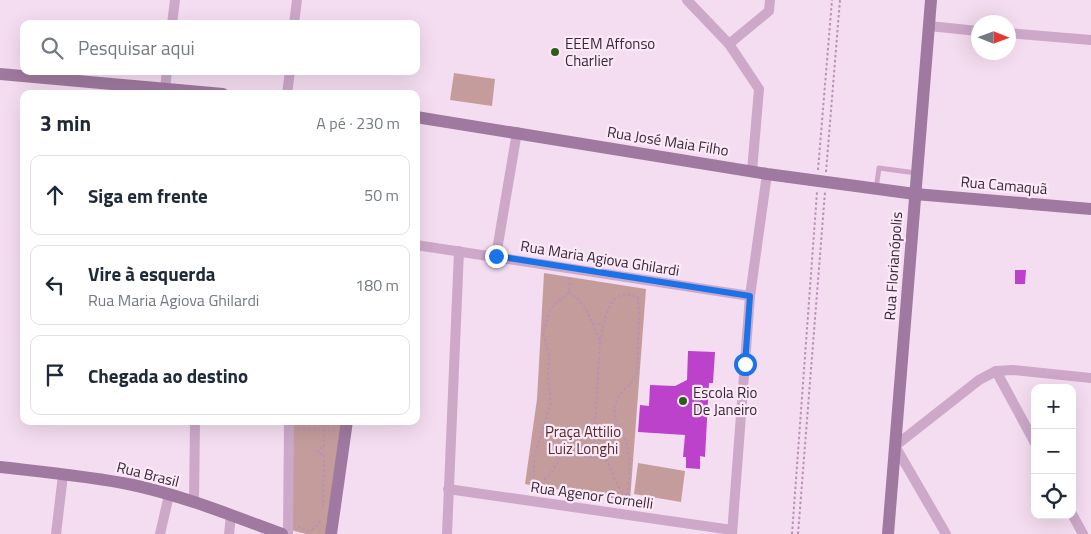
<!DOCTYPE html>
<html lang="pt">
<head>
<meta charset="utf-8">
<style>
	:root { --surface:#fff; --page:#f2f2f3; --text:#1f2937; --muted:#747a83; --line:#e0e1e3 }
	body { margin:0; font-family:"Titillium Web",sans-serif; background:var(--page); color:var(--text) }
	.controls { position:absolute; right:15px; bottom:15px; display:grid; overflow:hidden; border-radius:10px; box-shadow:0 5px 20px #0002 }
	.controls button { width:45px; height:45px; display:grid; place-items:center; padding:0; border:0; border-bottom:1px solid var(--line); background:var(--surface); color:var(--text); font:25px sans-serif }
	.compass { position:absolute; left:971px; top:15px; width:45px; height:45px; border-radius:50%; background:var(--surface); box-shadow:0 5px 20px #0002; rotate:91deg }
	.stop { position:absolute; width:15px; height:15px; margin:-11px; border:4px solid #1a73e8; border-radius:50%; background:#fff }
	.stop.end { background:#1a73e8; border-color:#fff; box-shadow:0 1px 5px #0008 }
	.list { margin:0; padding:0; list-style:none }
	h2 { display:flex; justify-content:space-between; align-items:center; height:65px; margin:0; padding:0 20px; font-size:21px }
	h2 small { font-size:16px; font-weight:400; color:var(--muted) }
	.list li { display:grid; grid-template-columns:32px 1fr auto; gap:15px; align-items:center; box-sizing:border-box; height:80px; margin:0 10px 10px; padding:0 10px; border:1px solid var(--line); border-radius:10px }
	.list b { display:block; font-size:19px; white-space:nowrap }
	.list p { margin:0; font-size:16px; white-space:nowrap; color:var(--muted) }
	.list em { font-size:16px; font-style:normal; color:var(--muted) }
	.icon { flex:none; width:28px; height:28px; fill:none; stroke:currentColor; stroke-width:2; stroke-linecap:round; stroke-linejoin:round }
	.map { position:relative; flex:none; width:1091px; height:534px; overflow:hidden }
	.search { position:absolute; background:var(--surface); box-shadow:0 5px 20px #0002; left:20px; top:20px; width:400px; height:55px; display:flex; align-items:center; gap:12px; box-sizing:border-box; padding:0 18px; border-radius:10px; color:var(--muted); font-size:19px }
	.panel { position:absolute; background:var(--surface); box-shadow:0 5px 20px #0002; left:20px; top:90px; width:400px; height:335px; border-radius:10px }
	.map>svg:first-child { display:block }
	.green { fill:#c49c9c }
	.building { fill:#bc42cc }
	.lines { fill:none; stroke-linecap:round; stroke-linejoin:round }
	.path { stroke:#b892b6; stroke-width:2; stroke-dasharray:2.5 2.5; stroke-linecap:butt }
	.lane { stroke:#cda8c9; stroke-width:5 }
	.street { stroke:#cda8c9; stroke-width:10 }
	.secondary { stroke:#a079a0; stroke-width:12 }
	.route { stroke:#1a73e8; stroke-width:6 }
	.poi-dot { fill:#2e5d1b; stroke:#fbe9f8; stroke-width:2 }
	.labels { text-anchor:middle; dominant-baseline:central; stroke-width:4.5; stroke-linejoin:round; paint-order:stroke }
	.poi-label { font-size:15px; fill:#382839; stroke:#fbe9f8; text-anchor:start }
	.street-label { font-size:15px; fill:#382839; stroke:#fbe9f8 }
	.park-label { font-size:15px; fill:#582b2b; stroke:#fbe9f8 }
</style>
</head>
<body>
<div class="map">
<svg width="1091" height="534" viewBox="0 0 1091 534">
	<rect width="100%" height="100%" fill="#f4ddf0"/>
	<g class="green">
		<path d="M454,73L495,79L492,106L450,100Z"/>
		<path d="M544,273L646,289L630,501L525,484L537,399Z"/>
		<path d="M292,421H345L331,534H306L291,530Z"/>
		<path d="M638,463L685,471L681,502L634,494Z"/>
	</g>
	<g class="building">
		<path d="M1015,270H1026L1025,284H1015Z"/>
		<path d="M688,351L715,352L713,383H709L705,457L700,456V469L686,468V457H683L685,435L638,432L640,405L649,406L650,385L675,386L687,380Z"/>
	</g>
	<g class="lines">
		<g class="path">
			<path d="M818,170L832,0"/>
			<path d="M826,172L840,0"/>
			<path d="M570,278L569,292L551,308L543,334L549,355L548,377L551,402L534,457V484C550,480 554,468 562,454L568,453L605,460C615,469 613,489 628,496C629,478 632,456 625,439C620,426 611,418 616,403C620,390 633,385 637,372L639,313L638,298C608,283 605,321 600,341"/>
			<path d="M569,292L580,301L588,313L600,341L594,445L595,453L598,458"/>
			<path d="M593,324H603"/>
			<path d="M298,429L335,430"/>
			<path d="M587,456L593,447"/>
			<path d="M323,507L324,454H319L318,451L320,448H324V430"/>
			<path d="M298,527L311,531L322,520"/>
			<path d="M792,534L817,192"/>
			<path d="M798,534L825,192"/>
		</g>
		<path class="lane" d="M876,189L879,168L916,173"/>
		<g class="street">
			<path d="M687,0L729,44L759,89L752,171"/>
			<path d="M172,24L175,0"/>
			<path d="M294,24L297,0"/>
			<path d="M929,26L978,31"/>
			<path d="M1008,33L1091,40"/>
			<path d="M729,44L769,11L770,0"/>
			<path d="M165,89L167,71"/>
			<path d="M287,94L290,71"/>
			<path d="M416,245L750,296"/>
			<path d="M496,256L517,132"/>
			<path d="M996,371L1035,443"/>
			<path d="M448,489L732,530"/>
			<path d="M194,502L195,421"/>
			<path d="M1072,514L1083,534"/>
			<path d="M56,534L63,475"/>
			<path d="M160,534L169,495"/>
			<path d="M229,534L231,516"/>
			<path d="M288,534L289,421"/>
			<path d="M447,534L459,251"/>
			<path d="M732,534L750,296L767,174"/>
			<path d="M946,534L895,446L979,380L996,371L1013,370L1091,378"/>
		</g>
		<g class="secondary">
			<path d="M0,74L223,94"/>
			<path d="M416,117L767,174L915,194L1091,209"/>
			<path d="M0,467C44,472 89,476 133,485C184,496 233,516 282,534"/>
			<path d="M331,534L347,421"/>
			<path d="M888,534L931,0"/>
		</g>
	</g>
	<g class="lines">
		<path class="route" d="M496,256L750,296L745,364"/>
	</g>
	<g class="poi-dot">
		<circle cx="555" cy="52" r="5"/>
		<circle cx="683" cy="401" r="5"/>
	</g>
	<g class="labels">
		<g class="poi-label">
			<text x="565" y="43">EEEM Affonso<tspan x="565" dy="17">Charlier</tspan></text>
			<text x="693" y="392">Escola Rio<tspan x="693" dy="17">De Janeiro</tspan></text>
		</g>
		<g class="street-label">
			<text transform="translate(668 141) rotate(9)">Rua José Maia Filho</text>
			<text transform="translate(1004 185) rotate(5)">Rua Camaquã</text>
			<text transform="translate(600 258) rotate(9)">Rua Maria Agiova Ghilardi</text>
			<text transform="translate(893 266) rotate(-86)">Rua Florianópolis</text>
			<text transform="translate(148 474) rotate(14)">Rua Brasil</text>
			<text transform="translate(592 495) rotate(8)">Rua Agenor Cornelli</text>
		</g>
		<g class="park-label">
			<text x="583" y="431">Praça Attilio<tspan x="583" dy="17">Luiz Longhi</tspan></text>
		</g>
	</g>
</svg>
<div class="controls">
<button>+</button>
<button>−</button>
<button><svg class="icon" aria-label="locate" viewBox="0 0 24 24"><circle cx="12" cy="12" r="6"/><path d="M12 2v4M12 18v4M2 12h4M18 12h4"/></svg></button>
</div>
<svg class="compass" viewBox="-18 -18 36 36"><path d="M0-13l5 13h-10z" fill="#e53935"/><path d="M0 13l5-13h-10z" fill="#747a83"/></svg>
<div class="stop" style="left:745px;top:364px"></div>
<div class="stop end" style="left:496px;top:256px"></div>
<div class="search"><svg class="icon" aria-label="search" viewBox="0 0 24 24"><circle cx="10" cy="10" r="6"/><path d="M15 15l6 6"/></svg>Pesquisar aqui</div>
<section class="panel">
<h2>3 min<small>A pé · 230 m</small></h2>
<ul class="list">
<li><svg class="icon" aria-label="ahead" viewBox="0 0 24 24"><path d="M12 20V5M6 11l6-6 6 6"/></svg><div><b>Siga em frente</b></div><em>50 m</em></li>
<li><svg class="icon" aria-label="left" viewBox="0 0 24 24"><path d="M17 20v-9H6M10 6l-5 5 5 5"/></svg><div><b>Vire à esquerda</b><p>Rua Maria Agiova Ghilardi</p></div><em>180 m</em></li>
<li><svg class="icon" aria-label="arrive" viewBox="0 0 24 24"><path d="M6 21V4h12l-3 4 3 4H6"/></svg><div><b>Chegada ao destino</b></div></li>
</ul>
</section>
</div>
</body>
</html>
